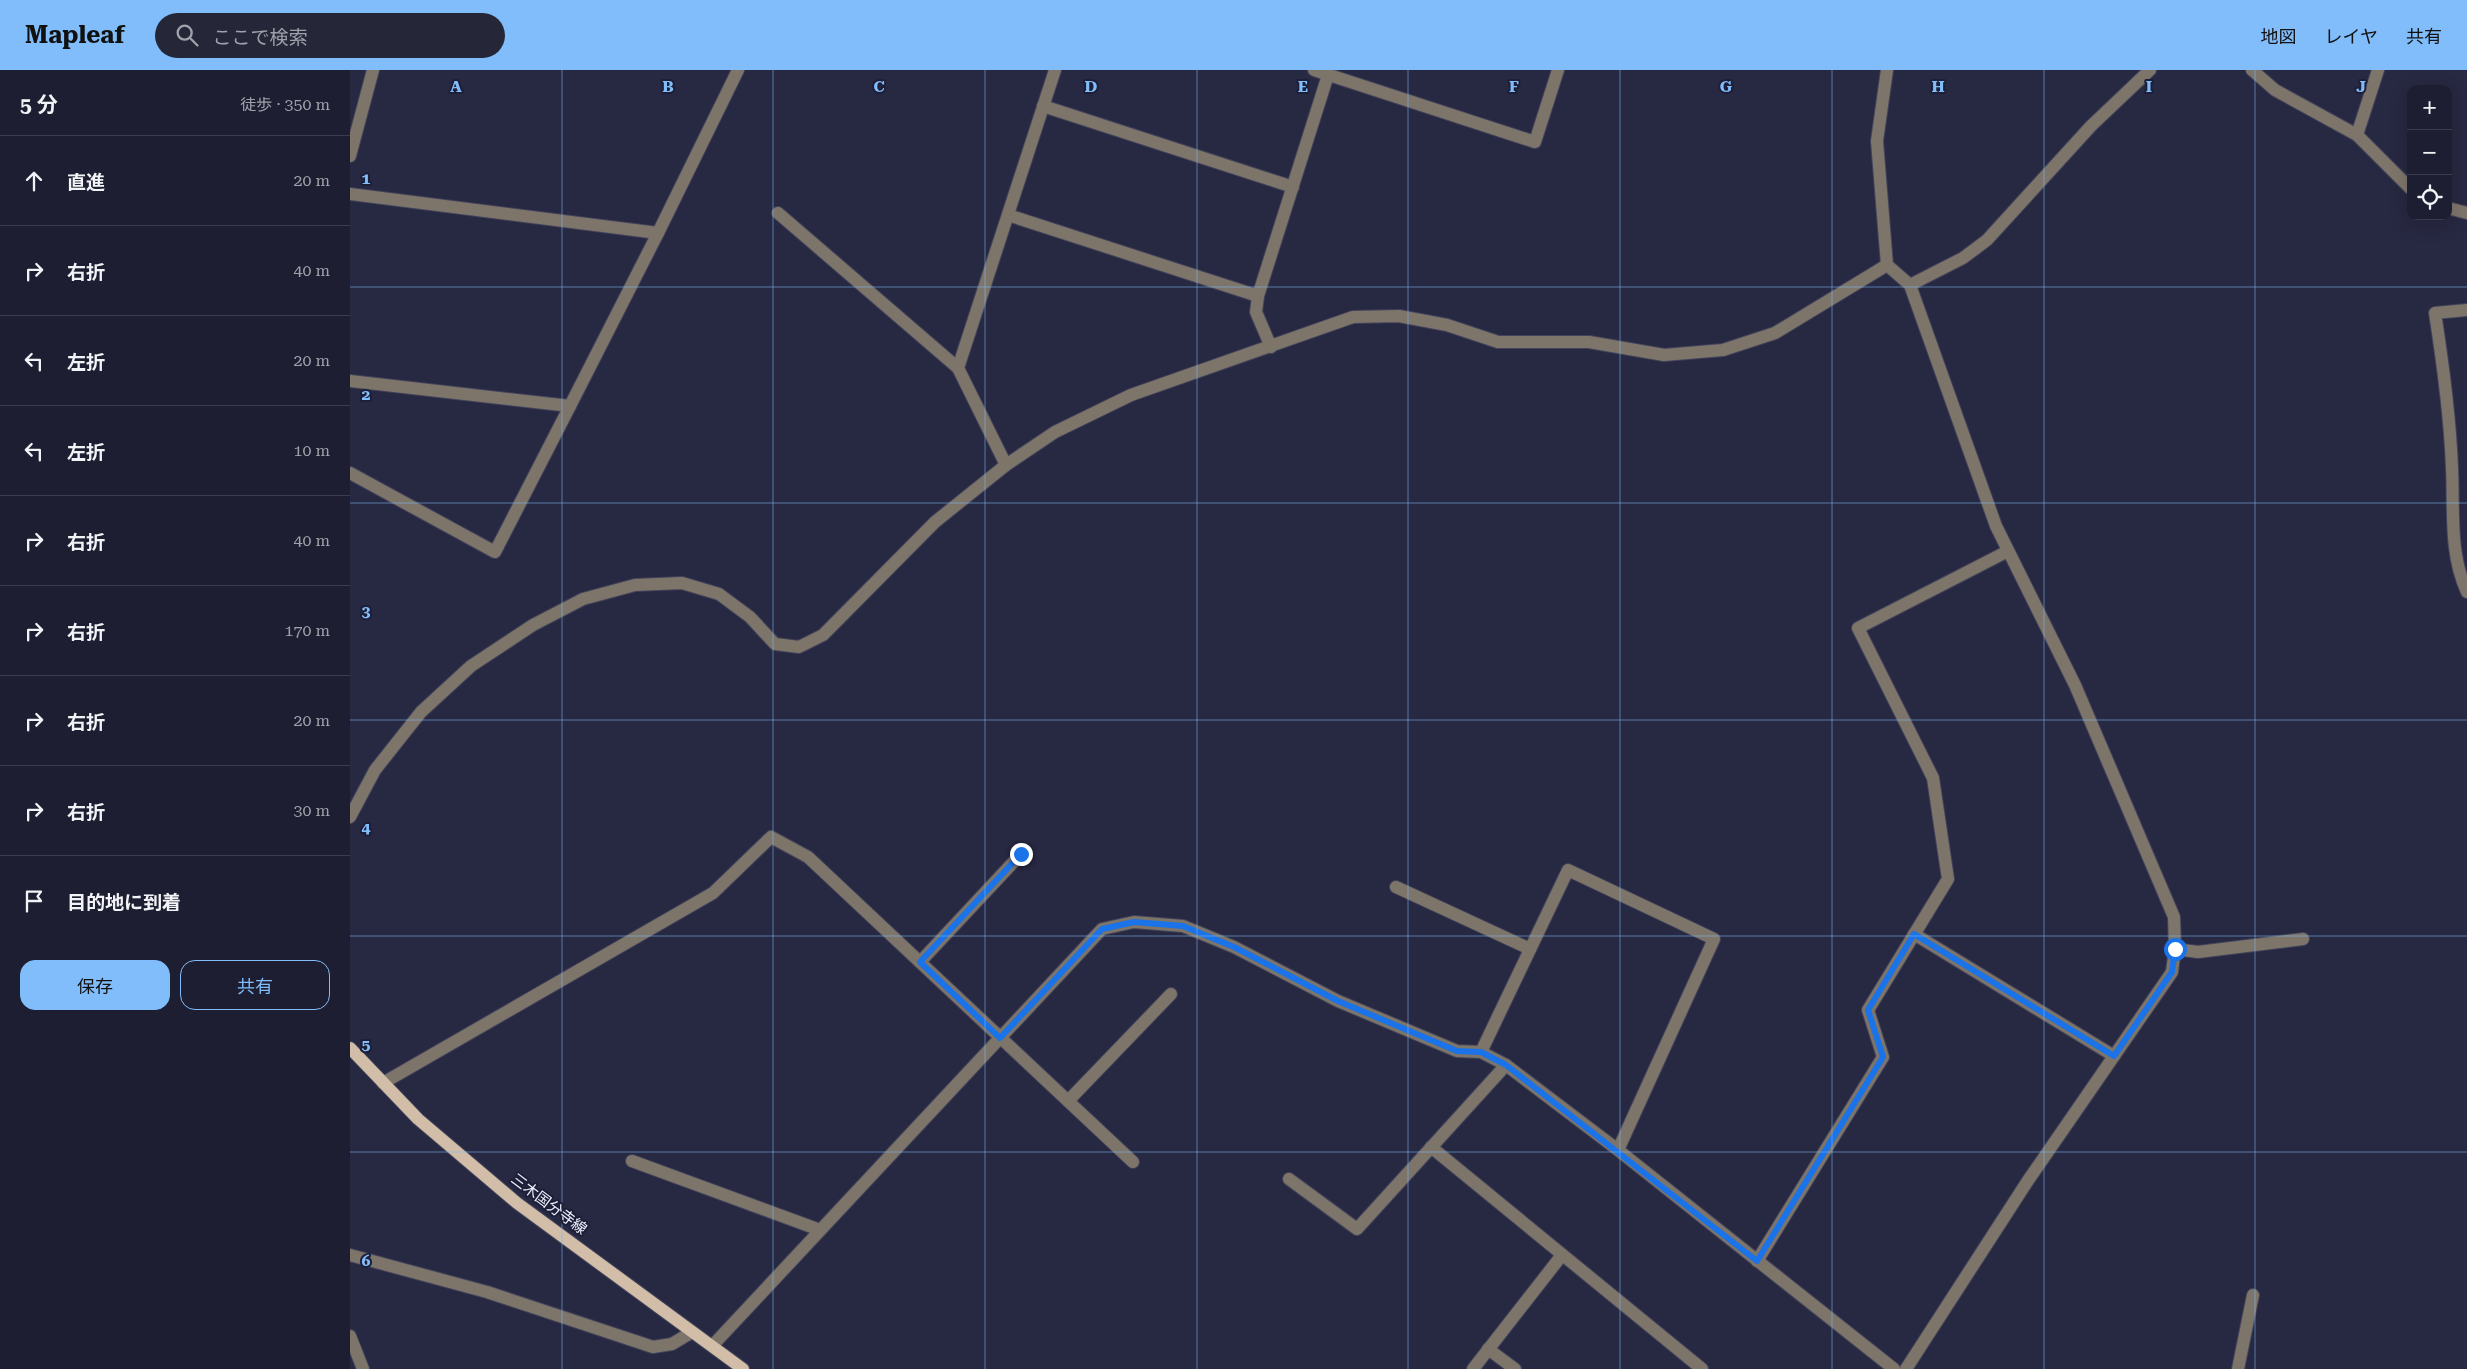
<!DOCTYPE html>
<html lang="ja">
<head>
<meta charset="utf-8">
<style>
	:root { --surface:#1d1e31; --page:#252739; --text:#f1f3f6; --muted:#a0a2ab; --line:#3b3c4d; --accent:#80bdfa }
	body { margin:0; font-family:"Roboto Serif","Noto Sans JP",serif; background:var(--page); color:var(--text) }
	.controls { position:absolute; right:15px; top:15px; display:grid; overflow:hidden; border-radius:10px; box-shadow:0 5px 20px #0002 }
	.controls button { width:45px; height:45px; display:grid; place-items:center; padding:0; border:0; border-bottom:1px solid var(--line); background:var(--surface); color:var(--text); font:25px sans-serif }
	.stop { position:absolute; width:15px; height:15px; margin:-11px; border:4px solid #1a73e8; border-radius:50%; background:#fff }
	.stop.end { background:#1a73e8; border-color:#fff; box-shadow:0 1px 5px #0008 }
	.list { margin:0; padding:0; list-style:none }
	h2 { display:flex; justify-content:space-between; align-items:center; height:65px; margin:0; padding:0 20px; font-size:21px }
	h2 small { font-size:16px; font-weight:400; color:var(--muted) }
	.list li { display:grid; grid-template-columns:32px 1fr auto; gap:15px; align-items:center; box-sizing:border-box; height:90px; padding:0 20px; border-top:1px solid var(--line) }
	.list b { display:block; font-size:19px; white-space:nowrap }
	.list em { font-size:16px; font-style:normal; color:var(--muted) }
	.actions { display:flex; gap:10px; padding:15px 20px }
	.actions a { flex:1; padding:11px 0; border:1px solid var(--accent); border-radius:15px; text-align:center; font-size:18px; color:var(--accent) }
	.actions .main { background:var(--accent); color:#111 }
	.icon { flex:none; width:28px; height:28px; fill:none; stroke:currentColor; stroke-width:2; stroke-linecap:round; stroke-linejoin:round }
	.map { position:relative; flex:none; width:2117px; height:1299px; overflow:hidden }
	header { display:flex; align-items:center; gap:30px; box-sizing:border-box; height:70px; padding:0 25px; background:var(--accent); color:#111 }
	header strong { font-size:24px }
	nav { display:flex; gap:28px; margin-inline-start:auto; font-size:18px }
	.search { width:350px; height:45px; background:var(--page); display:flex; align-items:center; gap:12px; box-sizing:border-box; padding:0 18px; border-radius:28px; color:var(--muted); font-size:19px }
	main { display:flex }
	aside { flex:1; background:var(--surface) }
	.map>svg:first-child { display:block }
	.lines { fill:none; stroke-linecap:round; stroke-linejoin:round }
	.minor-casing { stroke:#43445b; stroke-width:14 }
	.major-casing { stroke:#43445b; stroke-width:14 }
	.minor { stroke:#7d746a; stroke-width:12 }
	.major { stroke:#d1bda8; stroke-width:12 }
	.route { stroke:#1a73e8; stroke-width:6 }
	.grid { fill:none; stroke:#80bdfa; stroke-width:1; stroke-opacity:0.55 }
	.labels { text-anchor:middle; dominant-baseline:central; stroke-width:4; stroke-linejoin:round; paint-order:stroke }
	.street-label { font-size:15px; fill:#eef0fd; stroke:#1d1e37 }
	.grid-label { font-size:16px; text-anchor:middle; font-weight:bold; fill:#80bdfa; stroke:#1d1e37; stroke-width:4; stroke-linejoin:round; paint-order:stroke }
</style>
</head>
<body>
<header>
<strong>Mapleaf</strong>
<div class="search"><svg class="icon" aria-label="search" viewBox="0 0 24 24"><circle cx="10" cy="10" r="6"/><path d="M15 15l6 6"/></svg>ここで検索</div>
<nav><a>地図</a><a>レイヤ</a><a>共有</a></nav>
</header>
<main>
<aside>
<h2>5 分<small>徒歩 · 350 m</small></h2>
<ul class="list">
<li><svg class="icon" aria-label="ahead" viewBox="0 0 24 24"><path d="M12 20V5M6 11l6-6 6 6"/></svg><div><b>直進</b></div><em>20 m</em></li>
<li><svg class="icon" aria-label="right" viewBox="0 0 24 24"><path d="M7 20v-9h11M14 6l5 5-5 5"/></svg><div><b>右折</b></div><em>40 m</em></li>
<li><svg class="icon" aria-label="left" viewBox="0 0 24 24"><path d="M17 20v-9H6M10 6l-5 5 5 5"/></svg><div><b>左折</b></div><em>20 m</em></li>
<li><svg class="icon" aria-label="left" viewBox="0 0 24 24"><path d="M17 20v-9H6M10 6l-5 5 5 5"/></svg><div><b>左折</b></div><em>10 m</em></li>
<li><svg class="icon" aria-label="right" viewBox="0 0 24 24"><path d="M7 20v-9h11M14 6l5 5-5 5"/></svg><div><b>右折</b></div><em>40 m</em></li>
<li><svg class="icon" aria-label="right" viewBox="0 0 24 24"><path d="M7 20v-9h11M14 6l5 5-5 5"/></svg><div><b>右折</b></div><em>170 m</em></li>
<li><svg class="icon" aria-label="right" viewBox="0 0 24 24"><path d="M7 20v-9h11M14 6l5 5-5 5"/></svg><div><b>右折</b></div><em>20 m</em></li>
<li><svg class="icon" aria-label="right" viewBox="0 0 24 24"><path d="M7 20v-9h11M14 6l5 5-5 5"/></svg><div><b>右折</b></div><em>30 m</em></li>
<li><svg class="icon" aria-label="arrive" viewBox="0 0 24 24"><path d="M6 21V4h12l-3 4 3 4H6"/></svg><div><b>目的地に到着</b></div></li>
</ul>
<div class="actions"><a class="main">保存</a><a>共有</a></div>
</aside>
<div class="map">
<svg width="2117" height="1299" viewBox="0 0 2117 1299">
	<rect width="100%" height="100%" fill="#272841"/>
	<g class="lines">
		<defs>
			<g id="minor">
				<path d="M964,0L1185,72L1208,0"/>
				<path d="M1537,0L1527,71L1537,195L1560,215L1646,456L1725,615L1824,847L1825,879L1822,902L1677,1112L1556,1299"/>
				<path d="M1902,0L1925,20L2007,65L2061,119"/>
				<path d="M693,36L943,117"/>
				<path d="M2007,65L2028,0"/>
				<path d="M0,86L23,0"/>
				<path d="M0,124L308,163L220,336"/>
				<path d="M2098,138L2117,143"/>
				<path d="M428,143L608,298"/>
				<path d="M658,145L908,226L978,5"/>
				<path d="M308,163L388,0"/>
				<path d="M1560,215L1613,188L1637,170L1741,56L1800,0"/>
				<path d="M908,226L906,242L921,277"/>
				<path d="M2117,240L2085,243C2093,294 2100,346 2102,398C2104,440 2099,483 2117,522"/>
				<path d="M0,311L220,336L145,482L0,403"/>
				<path d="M656,395L608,298L705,0"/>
				<path d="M0,747L25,700L71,642L121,596L183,555L233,529L285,515L332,513L369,524L400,547L425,574L449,577L473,565L585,452L656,395L705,362L781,325L1003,247L1049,246L1097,255L1148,272H1239L1314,285L1373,280L1425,263L1537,195"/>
				<path d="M1046,817L1180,879"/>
				<path d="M1564,864L1764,986"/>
				<path d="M1825,879L1848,882L1953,869"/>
				<path d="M570,892L671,784"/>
				<path d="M33,1013L363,823L421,767L458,787L783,1092"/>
				<path d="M718,1031L821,924"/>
				<path d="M1081,1077L1352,1299"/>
				<path d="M1268,1080L1364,869L1218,800L1131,982L1156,995L1268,1080L1544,1299"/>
				<path d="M282,1091L470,1160"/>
				<path d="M939,1109L1007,1159L1156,995"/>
				<path d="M0,1185L137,1222L303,1277L322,1274L342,1262"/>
				<path d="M1407,1191L1533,987L1518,940L1598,809L1583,708L1508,558L1658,481"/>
				<path d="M0,1266L13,1299"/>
				<path d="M363,1275L752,859L784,852L833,856L884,877L988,931L1107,981L1131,982"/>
				<path d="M1138,1279L1165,1299"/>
				<path d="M1123,1299L1212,1185"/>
				<path d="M1888,1299L1903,1225"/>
			</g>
			<path id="major" d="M0,978L68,1049L167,1133L393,1299"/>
		</defs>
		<use href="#minor" class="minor-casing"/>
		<use href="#major" class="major-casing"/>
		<use href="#minor" class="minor"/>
		<use href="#major" class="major"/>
	</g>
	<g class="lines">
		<path class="route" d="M671,784L570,892L650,968L752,859L784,852L833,856L884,877L988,931L1107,981L1131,982L1156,995L1407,1191L1533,987L1518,940L1564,864L1764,986L1822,902L1825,879"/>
	</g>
	<path class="grid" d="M212,0V1299M423,0V1299M635,0V1299M847,0V1299M1058,0V1299M1270,0V1299M1482,0V1299M1694,0V1299M1905,0V1299M0,217H2117M0,433H2117M0,650H2117M0,866H2117M0,1082H2117"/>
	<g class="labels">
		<g class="street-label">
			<text transform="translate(199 1134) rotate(37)">三木国分寺線</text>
		</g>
	</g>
	<g class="grid-label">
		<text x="106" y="22">A</text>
		<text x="318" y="22">B</text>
		<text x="529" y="22">C</text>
		<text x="741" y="22">D</text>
		<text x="953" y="22">E</text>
		<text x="1164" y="22">F</text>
		<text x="1376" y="22">G</text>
		<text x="1588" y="22">H</text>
		<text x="1799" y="22">I</text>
		<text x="2011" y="22">J</text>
		<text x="16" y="114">1</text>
		<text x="16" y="330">2</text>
		<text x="16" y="547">3</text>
		<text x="16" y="763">4</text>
		<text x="16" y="980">5</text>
		<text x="16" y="1196">6</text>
	</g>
</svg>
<div class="controls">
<button>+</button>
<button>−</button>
<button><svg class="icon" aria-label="locate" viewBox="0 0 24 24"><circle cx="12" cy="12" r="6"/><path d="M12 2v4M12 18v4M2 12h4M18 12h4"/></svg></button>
</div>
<div class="stop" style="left:1825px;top:879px"></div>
<div class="stop end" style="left:671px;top:784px"></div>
</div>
</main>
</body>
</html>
